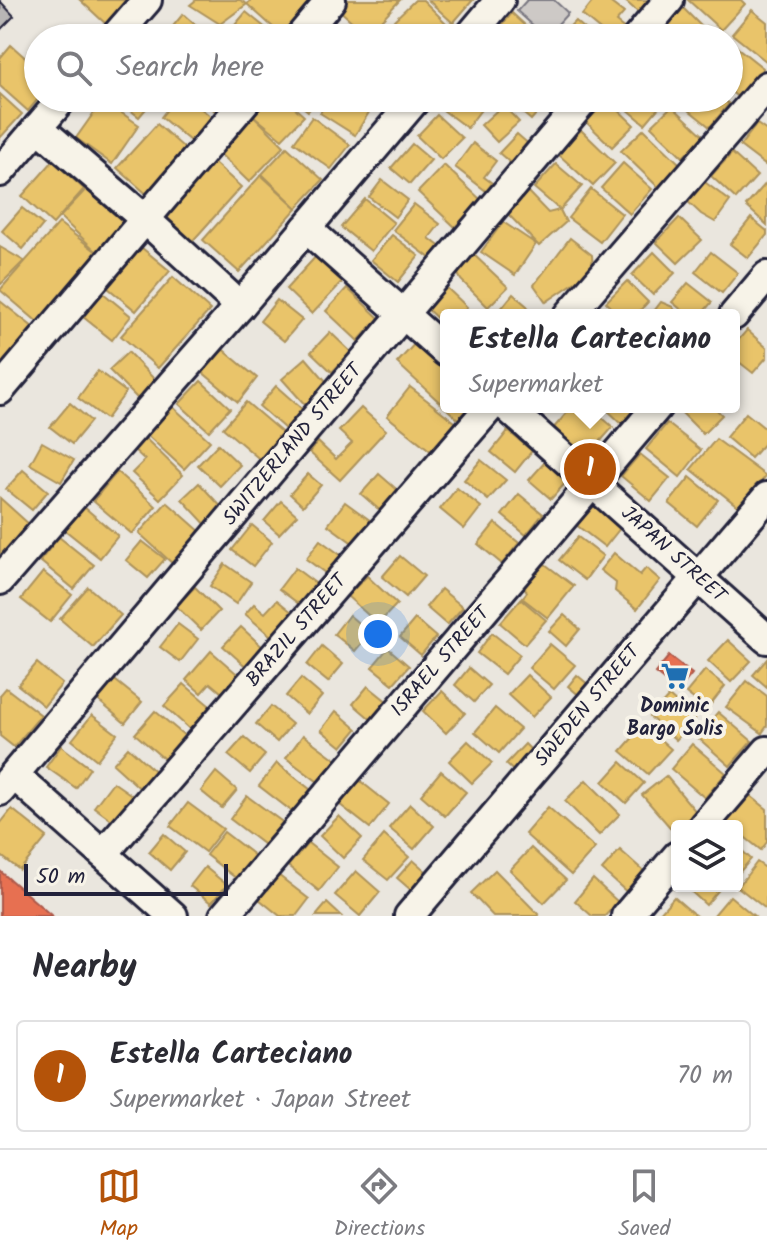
<!DOCTYPE html>
<html lang="en">
<head>
<meta charset="utf-8">
<style>
	:root { --surface:#fff; --page:#f2f2f3; --text:#2b2b33; --muted:#7c7c81; --line:#e1e1e2; --accent:#b45309 }
	body { margin:0; font-family:Kalam,sans-serif; background:var(--page); color:var(--text) }
	.controls { position:absolute; right:24px; bottom:24px; display:grid; overflow:hidden; border-radius:8px; box-shadow:0 2px 6px #0004 }
	.controls button { width:72px; height:72px; display:grid; place-items:center; padding:0; border:0; border-bottom:2px solid var(--line); background:var(--surface); color:var(--text); font:40px sans-serif }
	.scale { position:absolute; left:24px; bottom:20px; width:204px; box-sizing:border-box; padding-left:8px; border:4px solid #22223b; border-top:0; font-size:22px; line-height:28px; white-space:nowrap; color:#22223b; -webkit-text-stroke:6px #f7f3e8; paint-order:stroke }
	.you { position:absolute; left:378px; top:634px; width:28px; height:28px; margin:-20px; border:6px solid #fff; border-radius:50%; background:#1a73e8; box-shadow:0 0 0 12px #1a73e833 }
	.badge { display:grid; place-items:center; width:52px; height:52px; border-radius:50%; background:var(--accent); color:#fff; font-size:26px; font-weight:700 }
	.pin { position:absolute; translate:-50% -50%; border:4px solid #fff; box-shadow:0 2px 8px #0006 }
	.popup { position:absolute; left:440px; top:309px; width:300px; height:104px; box-sizing:border-box; display:grid; place-content:center; border-radius:8px; background:var(--surface); filter:drop-shadow(0 2px 6px #0005); font-size:26px; white-space:nowrap; color:var(--muted) }
	.popup b { font-size:30px; color:var(--text) }
	.popup::after { content:''; position:absolute; left:50%; top:100%; margin-left:-16px; border:16px solid transparent; border-top-color:var(--surface) }
	.list { margin:0; padding:0; list-style:none }
	h2 { display:flex; justify-content:space-between; align-items:center; height:104px; margin:0; padding:0 32px; font-size:34px }
	h2 small { font-size:26px; font-weight:400; color:var(--muted) }
	.list li { display:grid; grid-template-columns:52px 1fr auto; gap:24px; align-items:center; box-sizing:border-box; height:112px; margin:0 16px 16px; padding:0 16px; border:2px solid var(--line); border-radius:8px }
	.list b { display:block; font-size:30px; white-space:nowrap }
	.list p { margin:0; font-size:26px; white-space:nowrap; color:var(--muted) }
	.list em { font-size:26px; font-style:normal; color:var(--muted) }
	.icon { flex:none; width:44px; height:44px; fill:none; stroke:currentColor; stroke-width:2; stroke-linecap:round; stroke-linejoin:round }
	.map { position:relative; flex:none; width:767px; height:916px; overflow:hidden }
	.search { position:absolute; background:var(--surface); box-shadow:0 2px 6px #0004; left:24px; right:24px; top:24px; height:88px; display:flex; align-items:center; gap:20px; box-sizing:border-box; padding:0 28px; border-radius:44px; color:var(--muted); font-size:30px }
	.sheet { height:232px; background:var(--surface) }
	nav { display:flex; justify-content:space-around; align-items:center; box-sizing:border-box; height:112px; border-top:2px solid var(--line); background:var(--surface); font-size:22px; color:var(--muted) }
	nav a { display:grid; justify-items:center; gap:4px }
	nav .on { color:var(--accent) }
	.map>svg:first-child { display:block }
	.green { fill:#cdc9c6; stroke:#787680; stroke-width:2 }
	.homes { fill:#e9c46a; stroke:#ad935c; stroke-width:2 }
	.shops { fill:#e76f51; stroke:#ac584a; stroke-width:2 }
	.building { fill:#b8b6b5; stroke:#22223b; stroke-width:2 }
	.lines { fill:none; stroke-linecap:round; stroke-linejoin:round }
	.minor-casing { stroke:#22223b; stroke-width:34 }
	.minor { stroke:#f7f3e8; stroke-width:28 }
	.labels { text-anchor:middle; dominant-baseline:central; stroke-width:8; stroke-linejoin:round; paint-order:stroke }
	.street-label { font-size:20px; fill:#22223b; stroke:#f7f3e8 }
	.poi-label { font-size:20px; font-weight:bold; fill:#22223b; stroke:#f7f3e8 }
</style>
</head>
<body>
<div class="map">
<svg width="767" height="916" viewBox="0 0 767 916">
	<rect width="100%" height="100%" fill="#eae6de"/>
	<filter id="ink" filterUnits="userSpaceOnUse"><feTurbulence type="fractalNoise" baseFrequency=".0125" numOctaves="2"/><feDisplacementMap in="SourceGraphic" scale="16" xChannelSelector="R" yChannelSelector="G"/><feConvolveMatrix kernelMatrix="1 2 1 2 8 2 1 2 1" color-interpolation-filters="sRGB"/></filter>
	<g filter="url(#ink)">
		<path class="green" d="M527,0H554L568,13L546,37L517,11Z"/>
		<g class="homes">
			<path d="M80,0H130L107,25Z"/>
			<path d="M196,0H240L247,4L220,24L190,5Z"/>
			<path d="M251,0H319L284,37L247,4Z"/>
			<path d="M344,0H400L367,35L337,8Z"/>
			<path d="M415,0H423L453,30L445,38H412L394,20Z"/>
			<path d="M428,0H473L453,23Z"/>
			<path d="M594,0H607L624,13L616,22L626,30L619,38H610L582,15Z"/>
			<path d="M624,0H650L639,13Z"/>
			<path d="M688,0H741L745,4L721,30Z"/>
			<path d="M680,5L713,38H666L656,28Z"/>
			<path d="M752,10L767,22V62L732,34Z"/>
			<path d="M246,12L278,38H224Z"/>
			<path d="M512,13L539,38H491Z"/>
			<path d="M183,14L210,38H167L165,36Z"/>
			<path d="M330,18L352,38H309Z"/>
			<path d="M575,21L594,38H559Z"/>
			<path d="M388,24L403,38H375Z"/>
			<path d="M729,41L763,68L739,98L729,90Z"/>
			<path d="M11,45L38,69V98H39L28,111L0,86V58Z"/>
			<path d="M0,94L22,114L0,138Z"/>
			<path d="M115,98H155L139,117Z"/>
			<path d="M176,98H188L215,120L195,145L161,117Z"/>
			<path d="M201,98H230L216,112Z"/>
			<path d="M262,98H284L304,116L282,139L254,116L251,109Z"/>
			<path d="M292,98H319L308,111Z"/>
			<path d="M329,98H353L371,109L355,135L320,113Z"/>
			<path d="M446,98H487L489,99L467,128L439,107Z"/>
			<path d="M511,98H535L544,105L531,120L509,101Z"/>
			<path d="M614,98H665L666,99L645,124Z"/>
			<path d="M674,98H721L729,104L710,127Z"/>
			<path d="M103,100L139,125L112,164L76,138Z"/>
			<path d="M608,100L634,125L612,147L586,122Z"/>
			<path d="M503,105L519,122L497,142L481,125Z"/>
			<path d="M672,106L704,136L683,157L651,126Z"/>
			<path d="M437,115L462,138L441,159L417,136Z"/>
			<path d="M254,116L284,146L249,182L218,152Z"/>
			<path d="M312,117L350,145L331,169L294,142Z"/>
			<path d="M157,124L190,153L150,197L117,168Z"/>
			<path d="M757,124L767,131V162L765,165L740,146Z"/>
			<path d="M644,129L680,164L658,187L621,151Z"/>
			<path d="M581,130L615,163L593,186L558,154Z"/>
			<path d="M517,134L532,147L515,167L499,153Z"/>
			<path d="M473,143L496,161L484,177L492,183L486,191L455,167Z"/>
			<path d="M412,144L431,160L410,184L391,168Z"/>
			<path d="M287,147L323,180L297,208L262,174Z"/>
			<path d="M732,153L757,176L736,199L711,176Z"/>
			<path d="M211,160L241,187L189,245L158,218Z"/>
			<path d="M53,161L84,189L53,224L22,196Z"/>
			<path d="M623,163L652,189L630,214L601,188Z"/>
			<path d="M556,164L582,186L560,210L534,188Z"/>
			<path d="M444,165L481,200L455,227L418,192Z"/>
			<path d="M261,175L297,208L239,272L203,240Z"/>
			<path d="M382,180L408,200L395,217L369,197Z"/>
			<path d="M702,180L730,201L715,222L701,214L686,200Z"/>
			<path d="M767,182V225L746,206Z"/>
			<path d="M91,184L130,221L98,253L60,217Z"/>
			<path d="M591,189L622,214L600,242L568,218Z"/>
			<path d="M527,191L548,213L560,210L566,222L539,246L506,212Z"/>
			<path d="M365,199L394,223L371,251L341,227Z"/>
			<path d="M414,204L440,224L429,238L443,249L434,261L393,230Z"/>
			<path d="M22,208L43,225L23,249L2,231Z"/>
			<path d="M679,218L702,240L678,263L656,242Z"/>
			<path d="M751,218L767,231V235L748,258L730,244Z"/>
			<path d="M503,222L536,244L515,275L481,252Z"/>
			<path d="M59,223L98,253L40,324L0,290Z"/>
			<path d="M392,235L419,256L398,282L371,260Z"/>
			<path d="M570,238L592,255L593,270L546,302L534,285Z"/>
			<path d="M136,243L170,271L136,311L102,283Z"/>
			<path d="M0,247L24,261L1,284L0,283Z"/>
			<path d="M654,252L675,273L653,295L632,275Z"/>
			<path d="M711,252L738,273L722,293L695,272Z"/>
			<path d="M319,253L346,278L312,314L286,289Z"/>
			<path d="M472,253L508,287L488,307L461,280L456,270Z"/>
			<path d="M173,277L210,310L158,368L121,336Z"/>
			<path d="M627,281L648,302L636,315H619L606,302Z"/>
			<path d="M688,283L712,302L701,315H688L672,302Z"/>
			<path d="M444,285L467,307L459,315H446V327L424,306Z"/>
			<path d="M97,288L131,316L112,340L77,312Z"/>
			<path d="M347,288L379,318L358,341L326,311Z"/>
			<path d="M513,294L527,306L533,315H496Z"/>
			<path d="M277,300L302,320L284,341L260,321Z"/>
			<path d="M0,301L34,328L0,370Z"/>
			<path d="M661,302L673,307L677,315H651Z"/>
			<path d="M747,330L767,348V357L753,373L734,358V345Z"/>
			<path d="M330,332L351,352L332,372L311,352Z"/>
			<path d="M418,340L446,366V407H473L460,421L397,363Z"/>
			<path d="M220,347L257,378L238,402L201,371Z"/>
			<path d="M128,352L157,382L139,400L109,370Z"/>
			<path d="M306,358L331,387L308,408L282,379Z"/>
			<path d="M98,371L126,392L106,419L78,398Z"/>
			<path d="M201,381L230,408L209,431L179,404Z"/>
			<path d="M276,386L310,416L293,436L259,406Z"/>
			<path d="M410,387L460,426L437,456L387,416Z"/>
			<path d="M246,402L286,436L263,462L223,428Z"/>
			<path d="M70,403L91,421L72,444L50,427Z"/>
			<path d="M173,407L210,441L184,469L147,435Z"/>
			<path d="M572,407H590L613,427L584,460L551,431Z"/>
			<path d="M604,407H638L622,424Z"/>
			<path d="M676,407H714L722,415L703,434Z"/>
			<path d="M361,408L386,430L340,480L309,452L318,442L336,459L352,443L339,431Z"/>
			<path d="M746,413L767,430V440L751,458L726,437Z"/>
			<path d="M667,423L701,450L680,477L646,449Z"/>
			<path d="M508,431L532,451L515,472L491,452Z"/>
			<path d="M143,436L183,475L160,499L132,473L145,460L132,448Z"/>
			<path d="M716,439L766,476L740,508L691,469Z"/>
			<path d="M42,442L74,460L61,482L30,464Z"/>
			<path d="M218,444L240,465L220,486L198,465Z"/>
			<path d="M640,454L670,478L651,501L621,476Z"/>
			<path d="M481,460L506,480L488,500L464,480Z"/>
			<path d="M546,461L568,480L551,499L529,480Z"/>
			<path d="M23,470L48,491L32,510L6,489Z"/>
			<path d="M117,472L156,506L132,534L93,501Z"/>
			<path d="M308,474L321,485L303,506L290,494Z"/>
			<path d="M379,474L401,493L383,513L361,494Z"/>
			<path d="M690,477L718,500L697,526L669,503Z"/>
			<path d="M199,483L226,512L209,528L182,499Z"/>
			<path d="M457,488L481,507L464,529L440,509Z"/>
			<path d="M519,494L543,514L526,535L502,515Z"/>
			<path d="M0,498L30,525L2,555L0,553Z"/>
			<path d="M281,501L297,515L279,534L264,521Z"/>
			<path d="M167,502L202,533L173,564L139,533Z"/>
			<path d="M345,502L371,521L354,544L328,525Z"/>
			<path d="M591,503L621,527L605,547L575,524Z"/>
			<path d="M84,507L118,536L100,558L65,530Z"/>
			<path d="M495,523L519,543L502,564L478,544Z"/>
			<path d="M252,525L272,542L253,566L232,550Z"/>
			<path d="M59,537L94,565L74,589L40,561Z"/>
			<path d="M578,537L603,556L585,580L559,560Z"/>
			<path d="M320,540L342,556L328,575L306,559Z"/>
			<path d="M142,541L165,559L148,578L126,560Z"/>
			<path d="M614,553L640,575L646,568L660,580L637,609L615,591L616,583L600,570Z"/>
			<path d="M400,556L424,576L406,597L382,577Z"/>
			<path d="M537,558L574,586L548,618L522,598L527,592L521,580Z"/>
			<path d="M225,564L251,582L236,604L210,586Z"/>
			<path d="M295,568L319,586L303,607L279,589Z"/>
			<path d="M43,572L72,595L50,622L21,599Z"/>
			<path d="M367,576L397,604L378,624L347,596Z"/>
			<path d="M88,587L121,615L93,647L60,619Z"/>
			<path d="M195,587L219,611L201,630L176,606Z"/>
			<path d="M441,589L463,607L447,625L426,607Z"/>
			<path d="M521,599L546,620L525,644L500,623Z"/>
			<path d="M277,600L298,617L277,641L245,614L254,604L265,613Z"/>
			<path d="M349,615L370,633L355,651L334,634Z"/>
			<path d="M564,615L580,629L566,646L549,631Z"/>
			<path d="M415,619L436,637L421,655L400,637Z"/>
			<path d="M178,624L198,639L180,662L160,647Z"/>
			<path d="M241,627L267,651L250,670L223,646Z"/>
			<path d="M492,633L520,655L504,674L477,653Z"/>
			<path d="M728,640L751,661L731,682L708,661Z"/>
			<path d="M550,644L575,665L554,689L529,668Z"/>
			<path d="M322,646L343,664L328,682L307,665Z"/>
			<path d="M388,648L409,666L393,684L372,667Z"/>
			<path d="M211,651L243,679L227,697L210,683L201,693L186,680Z"/>
			<path d="M767,659V687L753,675Z"/>
			<path d="M37,663L62,684L44,706L18,685Z"/>
			<path d="M469,668L489,685L474,702L455,685Z"/>
			<path d="M705,670L725,686L707,709L686,693Z"/>
			<path d="M527,675L551,697L532,717L508,695Z"/>
			<path d="M577,675L596,691L587,702L568,686Z"/>
			<path d="M111,677L142,702L125,723L94,697Z"/>
			<path d="M301,678L322,696L307,714L286,696Z"/>
			<path d="M747,681L767,696V726L762,733L726,707Z"/>
			<path d="M184,684L216,711L195,734L164,706Z"/>
			<path d="M368,686L389,703L374,722L353,704Z"/>
			<path d="M6,688L41,715L14,747L0,736V695Z"/>
			<path d="M442,691L465,713L446,733L423,711Z"/>
			<path d="M669,696L695,719L676,740L650,717Z"/>
			<path d="M271,706L292,724L277,742L256,724Z"/>
			<path d="M495,708L520,729L499,753L475,732Z"/>
			<path d="M155,711L191,741L170,764L135,734Z"/>
			<path d="M336,711L357,729L342,747L321,730Z"/>
			<path d="M718,712L752,741L730,766L697,737Z"/>
			<path d="M92,715L117,734L97,760L72,740Z"/>
			<path d="M644,725L671,749L648,774L621,751Z"/>
			<path d="M303,735L338,761L321,784L286,758Z"/>
			<path d="M244,737L265,755L250,773L228,755Z"/>
			<path d="M468,741L492,763L472,783L449,761Z"/>
			<path d="M525,744L539,758L520,777L506,764Z"/>
			<path d="M692,744L726,773L705,798L671,769Z"/>
			<path d="M61,746L90,768L76,788L46,767Z"/>
			<path d="M128,747L159,775L144,792L113,764Z"/>
			<path d="M621,762L644,783L626,803L603,782Z"/>
			<path d="M277,763L311,790L294,813L259,786Z"/>
			<path d="M441,771L466,792L445,816L421,795Z"/>
			<path d="M216,772L237,790L222,808L201,791Z"/>
			<path d="M666,776L698,814L683,826H677V831L675,833L642,795Z"/>
			<path d="M359,780L389,804L370,828L339,804Z"/>
			<path d="M586,780L620,814L599,835L565,801Z"/>
			<path d="M113,782L136,798L120,826L94,807Z"/>
			<path d="M747,793L767,809V842L761,850L737,831V826H731L725,821Z"/>
			<path d="M247,796L285,824L267,847L230,819Z"/>
			<path d="M188,803L223,829L205,852L170,826Z"/>
			<path d="M410,804L434,826L414,849L389,828Z"/>
			<path d="M548,807L595,848L571,875L525,834Z"/>
			<path d="M12,809L47,837L20,870L0,855V824Z"/>
			<path d="M339,816L362,838L343,858L320,836Z"/>
			<path d="M224,832L259,859L241,882L206,855Z"/>
			<path d="M164,834L185,852L170,870L149,852Z"/>
			<path d="M384,835L409,857L388,880L363,860Z"/>
			<path d="M308,843L338,867L319,891L288,866Z"/>
			<path d="M737,846L751,859L737,875Z"/>
			<path d="M531,848L566,880L544,903L510,870Z"/>
			<path d="M620,850L647,874L629,894L602,870Z"/>
			<path d="M413,860L427,872L411,890L397,878Z"/>
			<path d="M757,862L767,869L766,909L738,887Z"/>
			<path d="M205,867L227,885L211,903L190,886Z"/>
			<path d="M495,870L539,915L538,916H493L471,893Z"/>
			<path d="M356,871L380,892L360,916L335,895Z"/>
			<path d="M278,875L309,899L296,916H280L259,899Z"/>
			<path d="M593,879L618,902L605,916H592L575,901Z"/>
			<path d="M685,886H722L706,905Z"/>
			<path d="M730,896L754,916H716L714,915Z"/>
			<path d="M674,897L696,916H659L658,915Z"/>
			<path d="M327,903L341,916H316Z"/>
		</g>
		<g class="shops">
			<path d="M669,656L692,674L678,691L655,673Z"/>
			<path d="M0,871L52,916H0Z"/>
		</g>
		<path class="building" d="M0,1L14,16L0,30Z"/>
		<g class="lines">
			<defs>
				<g id="minor">
					<path d="M114,38L147,0"/>
					<path d="M299,38L331,0"/>
					<path d="M468,38L500,0"/>
					<path d="M637,38L669,0"/>
					<path d="M38,127L146,220L240,306"/>
					<path d="M0,172L63,98"/>
					<path d="M306,228L446,352"/>
					<path d="M569,315L767,86"/>
					<path d="M734,315L767,276"/>
					<path d="M0,390L248,98"/>
					<path d="M507,407L767,639"/>
					<path d="M0,580L240,306L417,98"/>
					<path d="M14,775L173,916"/>
					<path d="M0,791L586,98"/>
					<path d="M703,826L767,751"/>
					<path d="M103,854L490,407"/>
					<path d="M224,916L657,407"/>
					<path d="M409,916L767,497"/>
					<path d="M626,916L677,856"/>
				</g>
			</defs>
			<use href="#minor" class="minor-casing"/>
			<use href="#minor" class="minor"/>
		</g>
	</g>
	<defs>
		<symbol id="supermarket-bare" viewBox="-9 -9 18 18"><path d="M-6-5.5h2.5l.6 2H6L4.5 2H-2.5L-4.4-4H-6ZM-1.5 3.2a1.3 1.3 0 1 0 .1 0ZM3 3.2a1.3 1.3 0 1 0 .1 0Z" fill="#1f6fb2" stroke="#f7f3e8" stroke-width="2.5" paint-order="stroke"/></symbol>
	</defs>
	<g fill-rule="evenodd">
		<use href="#supermarket-bare" x="655" y="656" width="40" height="40"/>
	</g>
	<g class="labels">
		<g class="street-label">
			<text transform="translate(293 445) rotate(-50)">SWITZERLAND STREET</text>
			<text transform="translate(673 555) rotate(42)">JAPAN STREET</text>
			<text transform="translate(297 631) rotate(-49)">BRAZIL STREET</text>
			<text transform="translate(441 662) rotate(-49)">ISRAEL STREET</text>
			<text transform="translate(588 706) rotate(-50)">SWEDEN STREET</text>
		</g>
		<g class="poi-label">
			<text x="675" y="707">Dominic<tspan x="675" dy="23">Bargo Solis</tspan></text>
		</g>
	</g>
</svg>
<div class="controls">
<button><svg class="icon" aria-label="layers" viewBox="0 0 24 24"><path d="M12 4l9 5-9 5-9-5zM3 14l9 5 9-5"/></svg></button>
</div>
<div class="scale">50 m</div>
<div class="you"></div>
<div class="pin badge" style="left:590px;top:469px">1</div>
<div class="popup"><b>Estella Carteciano</b>Supermarket</div>
<div class="search"><svg class="icon" aria-label="search" viewBox="0 0 24 24"><circle cx="10" cy="10" r="6"/><path d="M15 15l6 6"/></svg>Search here</div>
</div>
<section class="sheet">
<h2>Nearby<small></small></h2>
<ul class="list">
<li><span class="badge">1</span><div><b>Estella Carteciano</b><p>Supermarket · Japan Street</p></div><em>70 m</em></li>
</ul>
</section>
<nav>
<a class="on"><svg class="icon" aria-label="map" viewBox="0 0 24 24"><path d="M3 6l6-2 6 2 6-2v14l-6 2-6-2-6 2zM9 4v14M15 6v14"/></svg>Map</a>
<a><svg class="icon" aria-label="directions" viewBox="0 0 24 24"><path d="M12 3l9 9-9 9-9-9zM9 14v-3h6M13 9l2 2-2 2"/></svg>Directions</a>
<a><svg class="icon" aria-label="saved" viewBox="0 0 24 24"><path d="M7 4h10v16l-5-4-5 4z"/></svg>Saved</a>
</nav>
</body>
</html>
